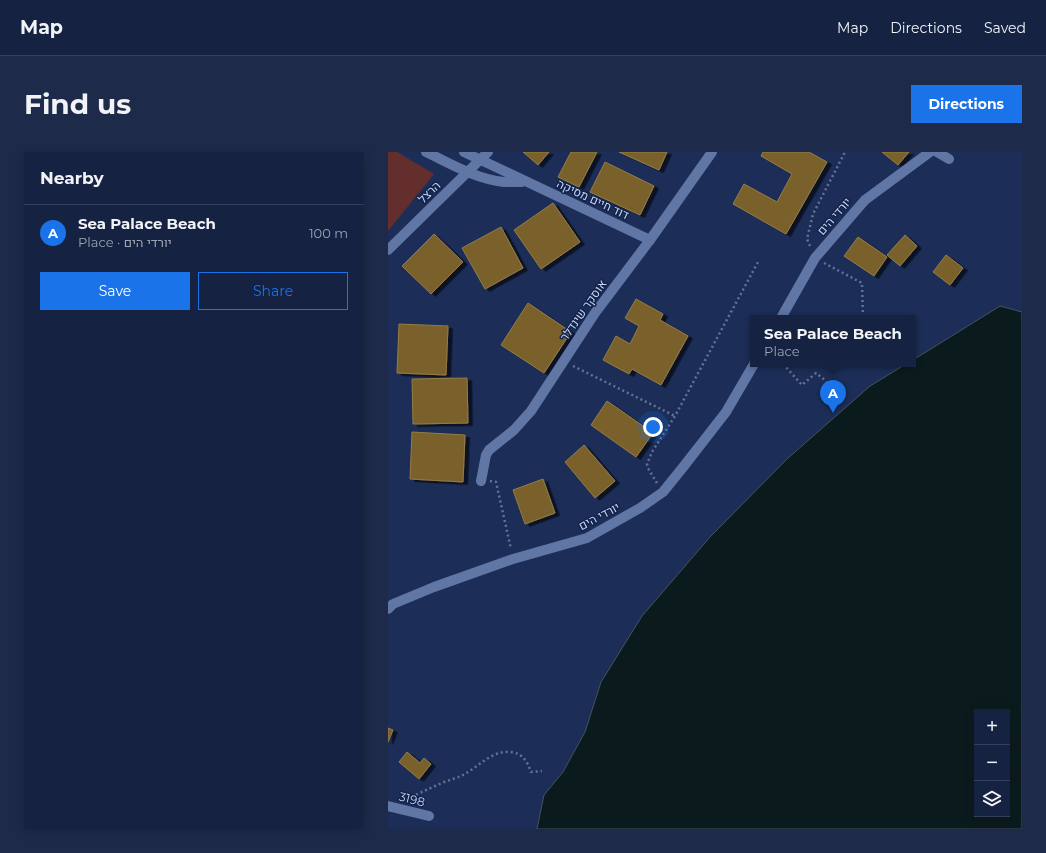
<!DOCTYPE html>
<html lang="en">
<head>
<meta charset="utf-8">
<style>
	:root { --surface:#152242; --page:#1e2a49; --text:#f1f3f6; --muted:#9da4b2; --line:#343f5b; --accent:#1a73e8 }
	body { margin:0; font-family:Montserrat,Heebo,sans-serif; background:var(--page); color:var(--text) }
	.controls { position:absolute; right:12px; bottom:12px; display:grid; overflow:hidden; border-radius:0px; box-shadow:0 2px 10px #0003 }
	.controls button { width:36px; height:36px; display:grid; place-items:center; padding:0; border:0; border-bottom:1px solid var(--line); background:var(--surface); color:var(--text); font:20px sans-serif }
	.you { position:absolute; left:265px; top:275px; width:14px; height:14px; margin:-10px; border:3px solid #fff; border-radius:50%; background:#1a73e8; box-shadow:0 0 0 6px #1a73e833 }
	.badge { display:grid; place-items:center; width:26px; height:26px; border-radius:50%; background:var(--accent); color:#fff; font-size:13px; font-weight:700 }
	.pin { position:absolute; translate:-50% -33px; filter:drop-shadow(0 1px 2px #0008) }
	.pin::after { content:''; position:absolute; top:21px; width:14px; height:12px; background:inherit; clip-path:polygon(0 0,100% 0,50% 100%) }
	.popup { position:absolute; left:362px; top:163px; width:166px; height:52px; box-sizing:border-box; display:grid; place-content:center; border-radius:0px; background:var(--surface); filter:drop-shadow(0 1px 3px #0005); font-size:13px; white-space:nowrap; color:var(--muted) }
	.popup b { font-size:15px; color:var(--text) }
	.popup::after { content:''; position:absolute; left:50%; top:100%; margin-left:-8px; border:8px solid transparent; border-top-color:var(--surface) }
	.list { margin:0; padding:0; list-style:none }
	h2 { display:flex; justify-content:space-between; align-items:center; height:52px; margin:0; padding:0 16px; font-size:17px }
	h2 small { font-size:13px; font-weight:400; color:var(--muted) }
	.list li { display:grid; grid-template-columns:26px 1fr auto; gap:12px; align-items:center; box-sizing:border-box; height:56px; padding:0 16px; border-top:1px solid var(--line) }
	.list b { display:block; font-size:15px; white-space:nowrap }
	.list p { margin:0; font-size:13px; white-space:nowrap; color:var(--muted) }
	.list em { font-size:13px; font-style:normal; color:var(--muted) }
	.actions { display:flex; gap:8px; padding:12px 16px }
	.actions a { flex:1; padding:9px 0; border:1px solid var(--accent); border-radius:0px; text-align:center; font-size:14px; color:var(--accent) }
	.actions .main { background:var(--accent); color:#fff }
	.icon { flex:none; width:22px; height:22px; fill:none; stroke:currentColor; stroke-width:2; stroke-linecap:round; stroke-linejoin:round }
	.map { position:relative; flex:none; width:634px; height:677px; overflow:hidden; border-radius:0px }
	header { display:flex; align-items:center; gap:24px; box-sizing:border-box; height:56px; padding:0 20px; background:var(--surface); border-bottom:1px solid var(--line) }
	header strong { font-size:19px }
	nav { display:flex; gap:22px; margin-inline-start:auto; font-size:14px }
	.intro { display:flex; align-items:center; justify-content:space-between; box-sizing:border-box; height:96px; padding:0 24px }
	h1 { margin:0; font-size:28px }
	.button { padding:10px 18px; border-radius:0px; background:var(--accent); color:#fff; font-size:14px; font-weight:700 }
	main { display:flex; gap:24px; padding:0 24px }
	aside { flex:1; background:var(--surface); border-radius:0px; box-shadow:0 2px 10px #0003 }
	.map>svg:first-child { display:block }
	.green { fill:#632e2c }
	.water { fill:#0b1b1d; stroke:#44535c; fill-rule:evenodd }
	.building { fill:#7a612a; stroke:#967c45; filter:url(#shadow) }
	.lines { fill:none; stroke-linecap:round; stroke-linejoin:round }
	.path { stroke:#637397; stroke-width:2.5; stroke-dasharray:2 3; stroke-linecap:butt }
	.minor { stroke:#6076a4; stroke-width:10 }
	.labels { text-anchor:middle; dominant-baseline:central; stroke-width:3; stroke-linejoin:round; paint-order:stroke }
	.street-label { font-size:12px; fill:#c8d5f0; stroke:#12244d }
</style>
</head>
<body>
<header>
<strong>Map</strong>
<nav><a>Map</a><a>Directions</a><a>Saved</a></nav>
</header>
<div class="intro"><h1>Find us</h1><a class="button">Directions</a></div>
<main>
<aside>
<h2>Nearby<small></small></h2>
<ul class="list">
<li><span class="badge">A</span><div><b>Sea Palace Beach</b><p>Place · יורדי הים</p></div><em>100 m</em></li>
</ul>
<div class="actions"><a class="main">Save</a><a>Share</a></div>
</aside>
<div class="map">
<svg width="634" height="677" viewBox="0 0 634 677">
	<defs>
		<filter id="shadow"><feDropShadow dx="4.5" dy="2.5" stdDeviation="0" flood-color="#0009"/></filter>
	</defs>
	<rect width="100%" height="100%" fill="#1c2e58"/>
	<path class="green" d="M0,0H9L46,22L0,79Z"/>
	<path class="water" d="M612,154L634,160V677H149L156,643L175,620L197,580L213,530L254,464L322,385L399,307L482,234L518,212H525V208ZM589,560H619V662H589Z"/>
	<g class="building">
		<path d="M135,0H161L150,13Z"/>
		<path d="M183,0H209L191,35L170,25Z"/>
		<path d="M231,0H279L271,18Z"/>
		<path d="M375,0H421L439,10L398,82L345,52L356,32L389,50L404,22L373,4Z"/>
		<path d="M494,0H521L510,13Z"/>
		<path d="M217,10L266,34L252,63L202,40Z"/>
		<path d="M165,51L192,90L153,117L126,78Z"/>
		<path d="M113,75L135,116L97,137L74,96Z"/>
		<path d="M46,82L75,110L43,142L14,114Z"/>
		<path d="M517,83L529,94L512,114L499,103Z"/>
		<path d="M470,85L499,105L486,124L456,104Z"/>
		<path d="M558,103L575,116L562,133L545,120Z"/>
		<path d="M248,147L275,162L272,168L300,184L273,233L244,217L241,222L215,208L228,184L242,192L251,174L237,166Z"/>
		<path d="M140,151L183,180L156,221L113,193Z"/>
		<path d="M11,172L60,174L58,223L9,221Z"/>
		<path d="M79,226L80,271L25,272L24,227Z"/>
		<path d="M219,249L265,281L248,305L203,273Z"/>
		<path d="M24,280L77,283L75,330L22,327Z"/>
		<path d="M196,293L227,329L207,346L177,310Z"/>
		<path d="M155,327L167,361L137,372L125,338Z"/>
		<path d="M0,576L5,578L0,590Z"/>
		<path d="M19,600L32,611L36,606L43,612L31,627L11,610Z"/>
	</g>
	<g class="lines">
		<g class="path">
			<path d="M422,94L419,87L425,62L457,0"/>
			<path d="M436,111L474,131L475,166"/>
			<path d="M395,212L414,233L428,221L438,229L443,241"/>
			<path d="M185,214L287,264"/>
			<path d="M102,329L108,330L123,397"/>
			<path d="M269,331L261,318L259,312L264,300L287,264L370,110"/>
			<path d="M19,647C31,641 43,636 56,630C62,628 68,626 73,624C90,616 103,598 123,600C135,602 139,609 143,620L154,619"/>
		</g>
		<g class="minor">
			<path d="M38,0C63,12 88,27 116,30C122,30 128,30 134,30"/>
			<path d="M76,0L262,88"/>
			<path d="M549,0L561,7"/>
			<path d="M0,98L100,0"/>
			<path d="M393,166L427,106L477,48L542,0"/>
			<path d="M93,329L98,303L101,298L126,278L143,259L207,161L262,88L324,0"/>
			<path d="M0,457L5,452L46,435L125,407L199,386L252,356L275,340L296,314L338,260L366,212"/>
			<path d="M0,654L41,664"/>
		</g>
	</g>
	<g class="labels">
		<g class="street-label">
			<text transform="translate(41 40) rotate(-44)">הרצל</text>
			<text transform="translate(205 47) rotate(25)">דוד חיים מסיקה</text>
			<text transform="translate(446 64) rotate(-49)">יורדי הים</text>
			<text transform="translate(195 158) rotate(-55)">אוסקר שינדלר</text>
			<text transform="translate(211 364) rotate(-28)">יורדי הים</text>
			<text transform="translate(24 647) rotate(14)">3198</text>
		</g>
	</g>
</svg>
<div class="controls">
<button>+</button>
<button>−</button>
<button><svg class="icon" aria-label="layers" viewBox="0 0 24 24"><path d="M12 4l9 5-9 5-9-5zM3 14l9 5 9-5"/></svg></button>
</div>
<div class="you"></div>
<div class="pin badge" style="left:445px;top:261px">A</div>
<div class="popup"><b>Sea Palace Beach</b>Place</div>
</div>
</main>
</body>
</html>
